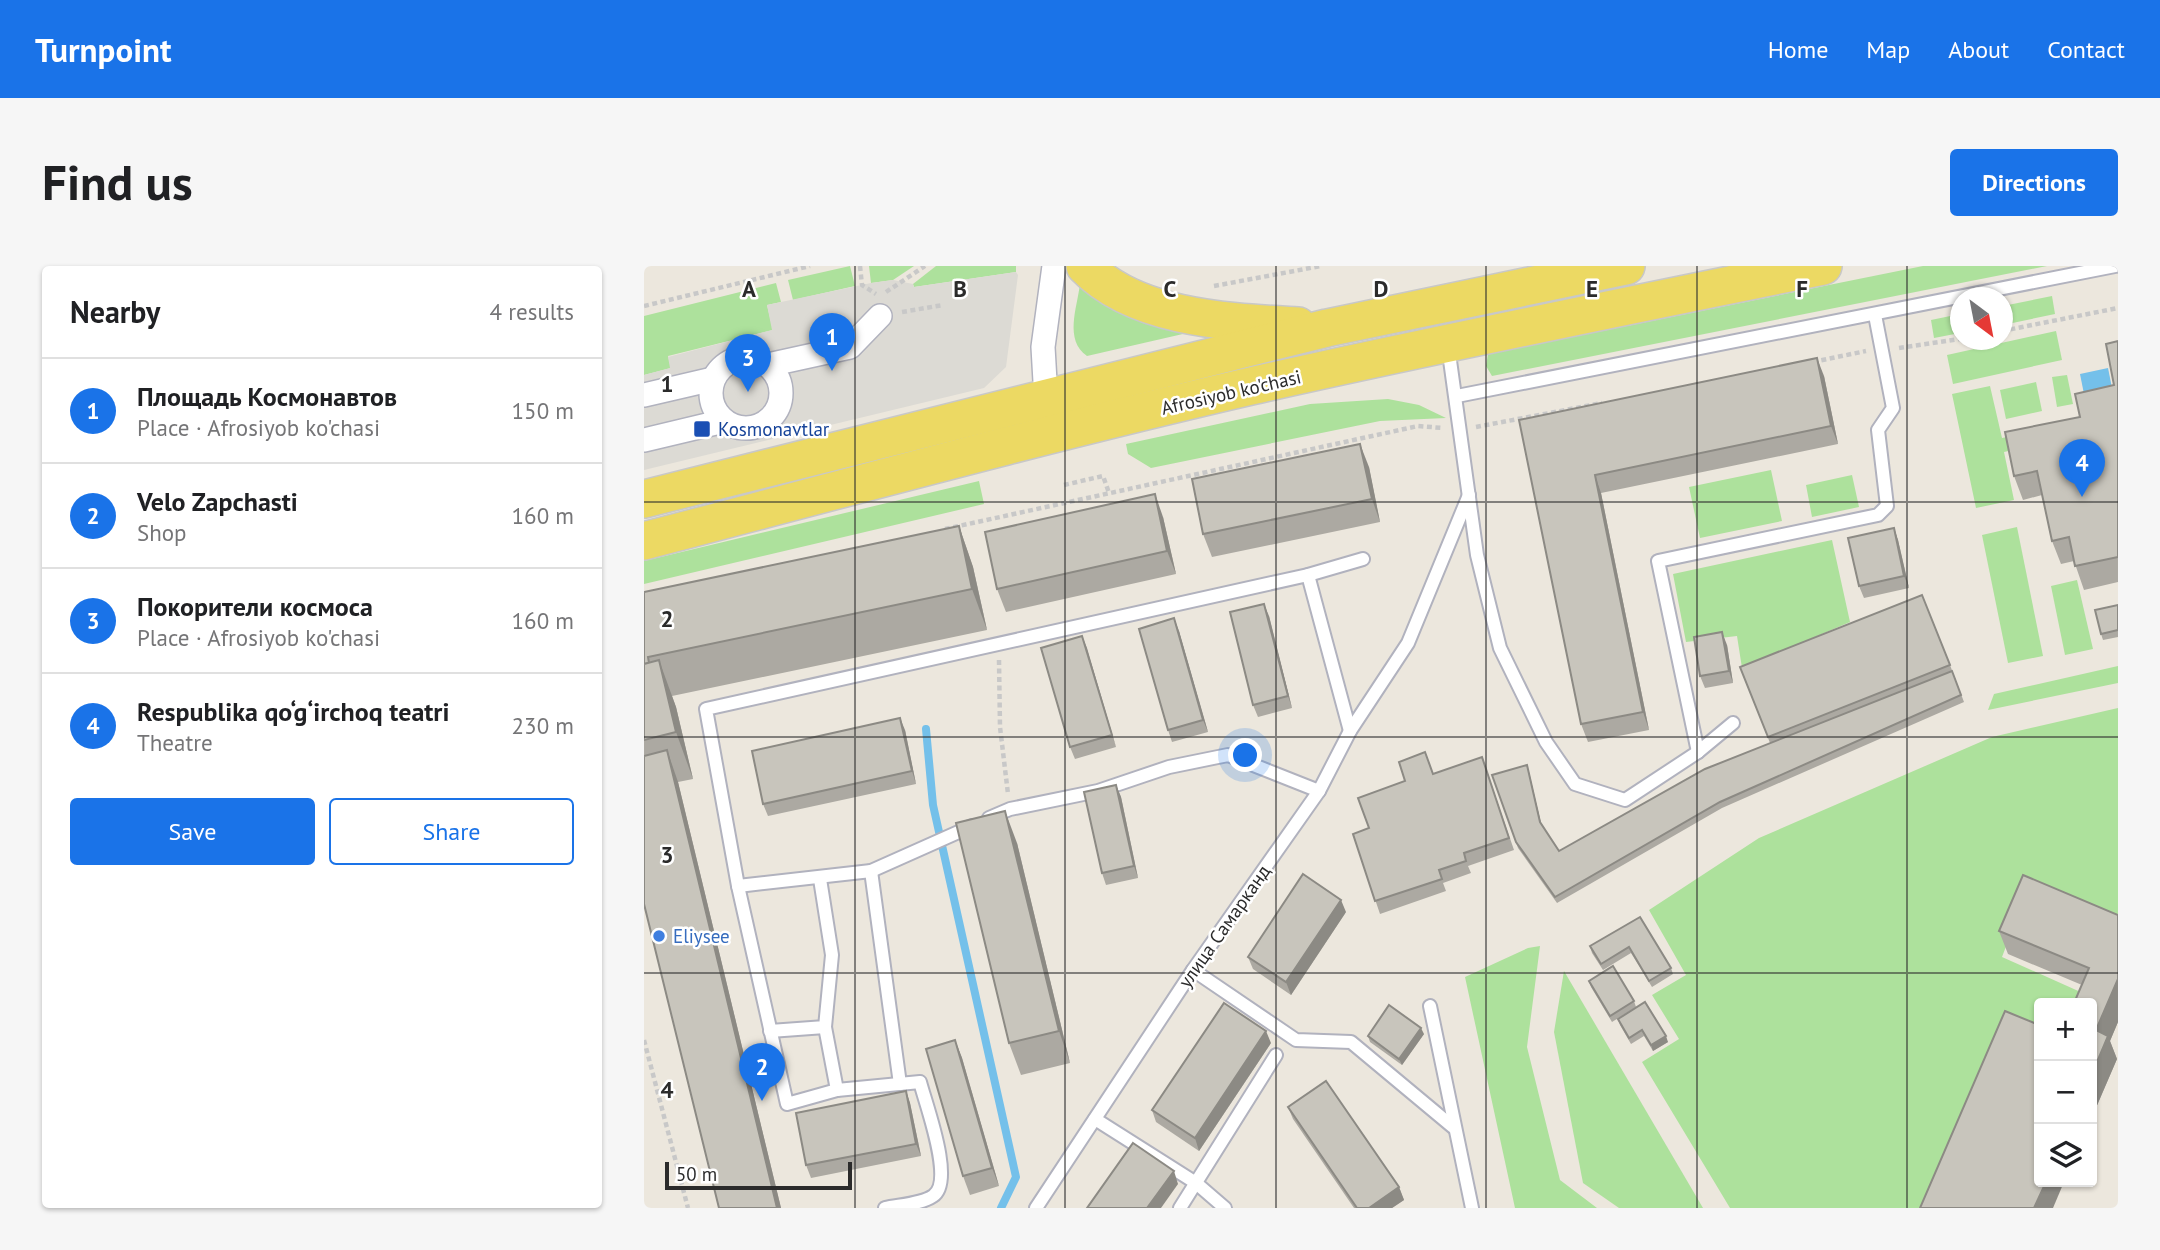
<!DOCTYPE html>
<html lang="en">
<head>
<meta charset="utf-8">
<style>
	:root { --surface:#fff; --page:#f6f6f6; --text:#202124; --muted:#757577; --line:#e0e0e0; --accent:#1a73e8 }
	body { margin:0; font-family:"PT Sans",sans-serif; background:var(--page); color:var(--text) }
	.controls { position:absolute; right:21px; bottom:21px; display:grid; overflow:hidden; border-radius:7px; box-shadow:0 2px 5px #0004 }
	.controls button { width:63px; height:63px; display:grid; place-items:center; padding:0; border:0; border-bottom:2px solid var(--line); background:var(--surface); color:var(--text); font:35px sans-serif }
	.compass { position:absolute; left:1306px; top:21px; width:63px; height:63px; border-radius:50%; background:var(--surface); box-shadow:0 2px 5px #0004; rotate:148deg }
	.scale { position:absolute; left:21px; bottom:18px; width:187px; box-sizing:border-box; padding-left:7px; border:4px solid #2b2b2b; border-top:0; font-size:19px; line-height:24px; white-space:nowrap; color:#2b2b2b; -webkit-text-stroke:5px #fff; paint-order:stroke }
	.you { position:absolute; left:602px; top:490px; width:24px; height:24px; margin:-18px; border:5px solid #fff; border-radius:50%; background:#1a73e8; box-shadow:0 0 0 10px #1a73e833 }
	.badge { display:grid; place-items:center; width:46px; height:46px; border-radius:50%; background:var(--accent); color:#fff; font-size:23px; font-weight:700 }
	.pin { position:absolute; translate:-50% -58px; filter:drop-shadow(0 2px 4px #0008) }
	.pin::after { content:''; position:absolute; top:37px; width:24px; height:21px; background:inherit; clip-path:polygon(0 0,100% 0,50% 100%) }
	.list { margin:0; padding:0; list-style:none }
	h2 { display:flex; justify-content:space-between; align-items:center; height:91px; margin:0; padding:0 28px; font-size:30px }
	h2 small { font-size:23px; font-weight:400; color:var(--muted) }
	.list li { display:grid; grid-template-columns:46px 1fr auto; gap:21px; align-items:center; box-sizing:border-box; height:105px; padding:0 28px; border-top:2px solid var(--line) }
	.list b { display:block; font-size:26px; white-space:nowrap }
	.list p { margin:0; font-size:23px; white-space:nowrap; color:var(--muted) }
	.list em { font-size:23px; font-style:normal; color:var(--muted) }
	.actions { display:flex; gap:14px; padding:21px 28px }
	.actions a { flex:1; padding:16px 0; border:2px solid var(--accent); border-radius:7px; text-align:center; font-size:24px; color:var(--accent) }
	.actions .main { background:var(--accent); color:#fff }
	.icon { flex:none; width:38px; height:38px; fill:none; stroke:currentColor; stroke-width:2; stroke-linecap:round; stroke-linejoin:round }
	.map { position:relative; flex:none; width:1474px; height:942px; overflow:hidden; border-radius:7px }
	header { display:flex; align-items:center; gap:42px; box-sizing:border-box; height:98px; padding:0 35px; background:var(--accent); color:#fff }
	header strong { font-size:33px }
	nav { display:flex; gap:38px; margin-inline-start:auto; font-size:24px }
	.intro { display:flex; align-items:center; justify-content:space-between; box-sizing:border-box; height:168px; padding:0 42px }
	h1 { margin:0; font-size:49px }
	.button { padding:18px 32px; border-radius:7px; background:var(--accent); color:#fff; font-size:24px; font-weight:700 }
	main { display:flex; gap:42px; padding:0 42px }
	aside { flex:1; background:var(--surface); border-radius:7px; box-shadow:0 2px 5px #0004 }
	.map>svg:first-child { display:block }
	.green { fill:#ade19c }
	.plaza { fill:#dcdad4 }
	.water { fill:#74c0ea }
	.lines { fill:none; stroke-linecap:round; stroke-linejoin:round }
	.stream { stroke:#74c0ea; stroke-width:8 }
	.lane-casing { stroke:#b1b2be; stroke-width:16 }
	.street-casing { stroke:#b1b2be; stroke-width:26 }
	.primary-casing { stroke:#c8c8c8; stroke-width:40 }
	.path { stroke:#c8c8c8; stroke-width:4.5; stroke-dasharray:5 3.5; stroke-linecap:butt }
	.lane { stroke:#fff; stroke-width:12 }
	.street { stroke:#fff; stroke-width:23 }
	.primary { stroke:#ecd963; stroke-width:37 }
	.wall { fill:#aca9a2 }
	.shaded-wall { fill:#8c8a84 }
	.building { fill:#c8c5bc; stroke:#8c8a84; stroke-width:2 }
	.grid { fill:none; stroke:#2b2b2b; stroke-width:2; stroke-opacity:0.55 }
	.transit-dot { fill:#1a4fb4; stroke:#fff; stroke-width:2.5 }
	.shop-dot { fill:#3f7fe0; stroke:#fff; stroke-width:2.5 }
	.labels { text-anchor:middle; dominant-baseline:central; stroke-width:5; stroke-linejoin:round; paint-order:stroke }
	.street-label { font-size:19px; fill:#2b2b2b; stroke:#fff }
	.transit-label { font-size:19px; fill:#164399; stroke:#fff; text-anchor:start }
	.shop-label { font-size:19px; fill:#366cbe; stroke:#fff; text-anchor:start }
	.grid-label { font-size:23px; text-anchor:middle; font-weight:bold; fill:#2b2b2b; stroke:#fff; stroke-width:5; stroke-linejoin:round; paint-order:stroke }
</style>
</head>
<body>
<header>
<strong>Turnpoint</strong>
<nav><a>Home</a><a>Map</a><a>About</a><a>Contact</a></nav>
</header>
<div class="intro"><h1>Find us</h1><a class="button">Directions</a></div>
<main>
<aside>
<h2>Nearby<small>4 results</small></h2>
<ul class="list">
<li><span class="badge">1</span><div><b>Площадь Космонавтов</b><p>Place · Afrosiyob ko'chasi</p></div><em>150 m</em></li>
<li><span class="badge">2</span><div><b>Velo Zapchasti</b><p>Shop</p></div><em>160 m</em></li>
<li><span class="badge">3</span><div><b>Покорители космоса</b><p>Place · Afrosiyob ko'chasi</p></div><em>160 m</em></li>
<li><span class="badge">4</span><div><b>Respublika qo‘g‘irchoq teatri</b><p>Theatre</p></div><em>230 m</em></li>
</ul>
<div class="actions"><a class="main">Save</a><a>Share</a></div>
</aside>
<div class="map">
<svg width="1474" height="942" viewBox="0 0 1474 942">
	<rect width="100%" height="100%" fill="#ece7dd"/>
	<g class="green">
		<path d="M206,0L211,20L149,34L144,14Z"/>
		<path d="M225,0H270L249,14L227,17Z"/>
		<path d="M292,0H372V6L270,21L269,18Z"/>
		<path d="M1279,0H1403L848,110L842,100L844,88Z"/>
		<path d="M132,17L137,36L123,39L129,64L24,90L27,102L0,109V50Z"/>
		<path d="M436,18L565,62L443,90C420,74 433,42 436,18Z"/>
		<path d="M1408,30L1411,48L1359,59V40Z"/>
		<path d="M1316,48V67L1290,72L1287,54Z"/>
		<path d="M1412,65L1418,94L1309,118L1303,89Z"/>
		<path d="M1423,109L1429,138L1413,141L1408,111Z"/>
		<path d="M1392,116L1398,145L1362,153L1356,124Z"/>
		<path d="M1346,120L1358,172L1433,156L1436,169L1360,186L1370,234L1332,242L1308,128Z"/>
		<path d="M744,133L775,139L802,152L736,155L507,202L484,188L482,178L666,138Z"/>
		<path d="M1127,204L1138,255L1056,272L1045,221Z"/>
		<path d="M1208,209L1215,241L1168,251L1162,219Z"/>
		<path d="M335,215L340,238L0,318V295Z"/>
		<path d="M1373,261L1399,390L1364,397L1338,269Z"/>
		<path d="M1188,274L1206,356L1098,402L1093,370L1042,376L1029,308Z"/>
		<path d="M1433,314L1449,383L1421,389L1407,320Z"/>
		<path d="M1474,400V417L1344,444L1350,428Z"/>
		<path d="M1474,442V664L1383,625L1358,691L1441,728L1438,737H1395V769L1280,942H1086L998,796L1035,773L1008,729L1042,709L1005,644L1115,572L1348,471Z"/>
		<path d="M896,680L883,781L916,914L953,942H871L821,711L884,682Z"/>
		<path d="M920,705L1059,942H975L939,917L910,766Z"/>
	</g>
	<path class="plaza" d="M372,6L374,9L362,101L340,122L0,204V109L26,102L24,91L128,64L123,39L227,17L249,14L269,18L270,21Z"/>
	<path class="water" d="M1464,102L1469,127L1441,133L1436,108Z"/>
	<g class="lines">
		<path class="stream" d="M282,463L289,539L372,911L357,942"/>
		<defs>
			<g id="lane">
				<path d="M804,80L833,289L856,382L902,476L931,518L981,534L1054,486L1089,457"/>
				<path d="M813,130L1471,0"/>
				<path d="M664,309L706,465"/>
				<path d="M1054,486L1014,295L1234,249L1243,240L1234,164L1249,142L1231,49"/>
				<path d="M345,552L366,543L454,525L525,501L584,489L675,525"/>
				<path d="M227,605L256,818"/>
				<path d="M94,620L227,605L328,560"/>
				<path d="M549,704L652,774L707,776L809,861"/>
				<path d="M786,740L828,942"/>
				<path d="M181,761L193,824"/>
				<path d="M126,765L181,761L188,689L176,613"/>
				<path d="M451,853L552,917L581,942"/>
				<path d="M241,942C254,939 278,938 289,930C311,916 282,839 276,816L193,824L143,838L94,620L62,443L664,309L719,293"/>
				<path d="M392,942L549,704L675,525L706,465L764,377L825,229"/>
				<path d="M536,942L632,789"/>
			</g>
			<g id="street">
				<circle cx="102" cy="127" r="35"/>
				<path d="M124,99L206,81L236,50"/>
				<path d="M0,129L69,113"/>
				<path d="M402,133L399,81L410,0"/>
				<path d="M0,174L80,155"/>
			</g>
			<g id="primary">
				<path d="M441,0C492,53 586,56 654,60"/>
				<path d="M0,233L683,62L982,0"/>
				<path d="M0,275C202,222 404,167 607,120C797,77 988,39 1179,0"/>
			</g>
		</defs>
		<use href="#lane" class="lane-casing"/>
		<use href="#street" class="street-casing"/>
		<use href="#primary" class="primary-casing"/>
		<g class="path">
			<path d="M216,0L218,19L232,28"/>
			<path d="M570,20L677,0"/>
			<path d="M242,26L281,0"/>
			<path d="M0,40L166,0"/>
			<path d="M258,46L299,39"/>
			<path d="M1358,65L1474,42"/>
			<path d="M1255,82L1316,73"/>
			<path d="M1169,96L1222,85"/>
			<path d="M832,161L958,137"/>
			<path d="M420,219L459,210L465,227"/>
			<path d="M301,263L774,160L799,162"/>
			<path d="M355,394L356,461L364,528"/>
			<path d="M0,774L44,942"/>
		</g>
		<use href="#lane" class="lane"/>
		<use href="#street" class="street"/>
		<use href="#primary" class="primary"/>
	</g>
	<g class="wall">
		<path d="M1474,75V316L1440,324L1430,295L1417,298L1408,275L1398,229L1379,234L1370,210L1470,119Z"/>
		<path d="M1180,110L1194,178L957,227L1005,464L944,476L937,458L875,154Z"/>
		<path d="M725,201L736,256L568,291L559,268Z"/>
		<path d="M519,251L532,308L362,346L353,323Z"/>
		<path d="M315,260L329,301L343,364L28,430L32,441L49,513L34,516L137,942H75L0,638V326Z"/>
		<path d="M1250,262L1254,274L1265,322L1220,332L1215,320Z"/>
		<path d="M1474,339V371L1459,374L1457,368Z"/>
		<path d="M625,350L648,442L614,451L609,439Z"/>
		<path d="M535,365L564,466L528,476L524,464Z"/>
		<path d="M438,370L472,481L431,493L426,481Z"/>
		<path d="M1083,379L1089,417L1061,422L1056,410Z"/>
		<path d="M1306,399L1320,436L1078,542L913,637L874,582L848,509L883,499L897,557L915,585L1126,477L1096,401Z"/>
		<path d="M261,464L272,518L124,550L119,538Z"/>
		<path d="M838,491L870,584L824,600L827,607L799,617L802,625L736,648L709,568L725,562L761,515L789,508Z"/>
		<path d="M472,519L477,531L494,612L462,619L458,607Z"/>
		<path d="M373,577L426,797L377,809L365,777Z"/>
		<path d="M702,646L647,729L609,703L604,691Z"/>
		<path d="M1474,649V756L1466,775L1473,793L1448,851V737L1438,719L1364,688L1355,665Z"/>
		<path d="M996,651L1027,702L1029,708L1008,721L987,687L959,704L948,687L946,680Z"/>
		<path d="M945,715L990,735L992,741L968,756L947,721Z"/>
		<path d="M974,753L1024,776L1009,785L1000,770L987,778L976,759Z"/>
		<path d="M780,768L758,799L726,776L724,770Z"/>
		<path d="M311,774L318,792L355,920L326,929L319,910Z"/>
		<path d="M627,777L555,885L512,856L508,844Z"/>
		<path d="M262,825L266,837L277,890L167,912L162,899Z"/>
		<path d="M644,841L755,921L760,934L748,942H710L649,853Z"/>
	</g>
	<g class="shaded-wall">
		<path d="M1173,92L1180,110L1194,178L1187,160Z"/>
		<path d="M716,178L725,201L736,256L728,233Z"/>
		<path d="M951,209L957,227L1005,464L999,446Z"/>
		<path d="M511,228L519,251L532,308L523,285Z"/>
		<path d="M315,260L329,301L343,364L328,323Z"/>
		<path d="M1250,262L1254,274L1265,322L1260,310Z"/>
		<path d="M620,338L625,350L648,442L644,430Z"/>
		<path d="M530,352L535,365L564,466L559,454Z"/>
		<path d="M1078,366L1083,379L1089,417L1085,405Z"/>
		<path d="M438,370L443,382L472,481L468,469Z"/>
		<path d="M15,394L32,441L49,513L32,466Z"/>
		<path d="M256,452L261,464L272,518L268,505Z"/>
		<path d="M23,484L34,516L137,942H133Z"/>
		<path d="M883,499L885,506L898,562L896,556Z"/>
		<path d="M472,519L477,531L494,612L490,600Z"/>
		<path d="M361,545L373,577L426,797L415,765Z"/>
		<path d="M697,634L702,646L647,729L642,716Z"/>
		<path d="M1474,713V756L1466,775L1473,793L1448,851V808L1452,764Z"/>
		<path d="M777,762L780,768L758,799L755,793Z"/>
		<path d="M622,765L627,777L555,885L551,872Z"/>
		<path d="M1022,770L1024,776L1009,785L1007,779Z"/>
		<path d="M311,774L318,792L355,920L348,902Z"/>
		<path d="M262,825L266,837L277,890L272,878Z"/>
		<path d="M530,905L534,918L517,942H503Z"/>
		<path d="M1402,916H1420L1409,942H1390Z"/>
		<path d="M755,921L760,934L748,942H725Z"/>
	</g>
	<g class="building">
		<path d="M1474,75V291L1431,300L1425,271L1408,275L1393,205L1370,210L1361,166L1436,151L1431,128L1470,119L1462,78Z"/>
		<path d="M1173,92L1187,160L951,209L999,446L937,458L875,154Z"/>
		<path d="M716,178L728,233L559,268L548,213Z"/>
		<path d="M511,228L523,285L353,323L341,266Z"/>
		<path d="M315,260L328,323L4,391L5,397L0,398V326Z"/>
		<path d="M1250,262L1260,310L1215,320L1204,272Z"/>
		<path d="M1278,329L1306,399L1124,471L1096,401Z"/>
		<path d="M620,338L644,430L609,439L586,346Z"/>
		<path d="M1474,339V364L1457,368L1451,344Z"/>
		<path d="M530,352L559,454L524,464L495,363Z"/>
		<path d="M1078,366L1085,405L1056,410L1050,371Z"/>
		<path d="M438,370L468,469L426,481L397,382Z"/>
		<path d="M15,394L32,466L0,474V398Z"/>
		<path d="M1308,405L1317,429L1076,536L911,631L872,576L848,509L883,499L896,556L915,585L1061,503Z"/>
		<path d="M256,452L268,505L119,538L108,485Z"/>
		<path d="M23,484L133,942H75L0,638V490Z"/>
		<path d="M781,486L789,508L838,491L865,572L820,587L822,595L795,604L798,613L731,635L709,568L725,562L714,532L761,515L755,496Z"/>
		<path d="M472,519L490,600L458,607L440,526Z"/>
		<path d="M361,545L415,765L365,777L312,557Z"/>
		<path d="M659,608L697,634L642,716L604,691Z"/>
		<path d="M1379,609L1474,649V713L1452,764L1464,770L1448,808V737H1430L1445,702L1355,665Z"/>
		<path d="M996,651L1027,702L1005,715L985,681L957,698L946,680Z"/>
		<path d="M969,700L990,735L966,750L945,715Z"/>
		<path d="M1001,736L1022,770L1007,779L998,764L985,772L974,753Z"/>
		<path d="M580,737L622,765L551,872L508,844Z"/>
		<path d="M745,739L777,762L755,793L724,770Z"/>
		<path d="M1361,745L1395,759V916H1402L1390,942H1276Z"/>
		<path d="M311,774L348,902L319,910L282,783Z"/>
		<path d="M682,815L755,921L725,942H713L644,841Z"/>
		<path d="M262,825L272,878L162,899L152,847Z"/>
		<path d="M489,877L530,905L503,942H443Z"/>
	</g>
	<path class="grid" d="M211,0V942M421,0V942M632,0V942M842,0V942M1053,0V942M1263,0V942M0,236H1474M0,471H1474M0,707H1474"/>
	<rect class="transit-dot" x="49" y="154" width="18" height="18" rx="3.5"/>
	<circle class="shop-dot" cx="15" cy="670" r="7"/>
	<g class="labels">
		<g class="street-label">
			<text transform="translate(587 126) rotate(-13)">Afrosiyob ko'chasi</text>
			<text transform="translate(580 660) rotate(-55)">улица Самарканд</text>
		</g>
		<g class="transit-label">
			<text x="74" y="163">Kosmonavtlar</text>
		</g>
		<g class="shop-label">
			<text x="29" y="670">Eliysee</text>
		</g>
	</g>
	<g class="grid-label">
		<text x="105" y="31">A</text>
		<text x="316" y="31">B</text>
		<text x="526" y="31">C</text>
		<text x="737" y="31">D</text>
		<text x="948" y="31">E</text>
		<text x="1158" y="31">F</text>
		<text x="23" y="126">1</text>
		<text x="23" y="361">2</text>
		<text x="23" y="597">3</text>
		<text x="23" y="832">4</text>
	</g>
</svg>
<div class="controls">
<button>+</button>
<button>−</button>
<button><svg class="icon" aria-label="layers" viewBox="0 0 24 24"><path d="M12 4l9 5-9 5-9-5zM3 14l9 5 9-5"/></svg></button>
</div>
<svg class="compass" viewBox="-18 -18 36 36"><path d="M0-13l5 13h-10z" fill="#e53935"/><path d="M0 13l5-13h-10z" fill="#757577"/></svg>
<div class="scale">50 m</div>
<div class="you"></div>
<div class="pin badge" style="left:188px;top:105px">1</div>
<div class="pin badge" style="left:118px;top:835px">2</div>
<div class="pin badge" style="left:104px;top:126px">3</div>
<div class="pin badge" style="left:1438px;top:231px">4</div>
</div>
</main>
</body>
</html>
